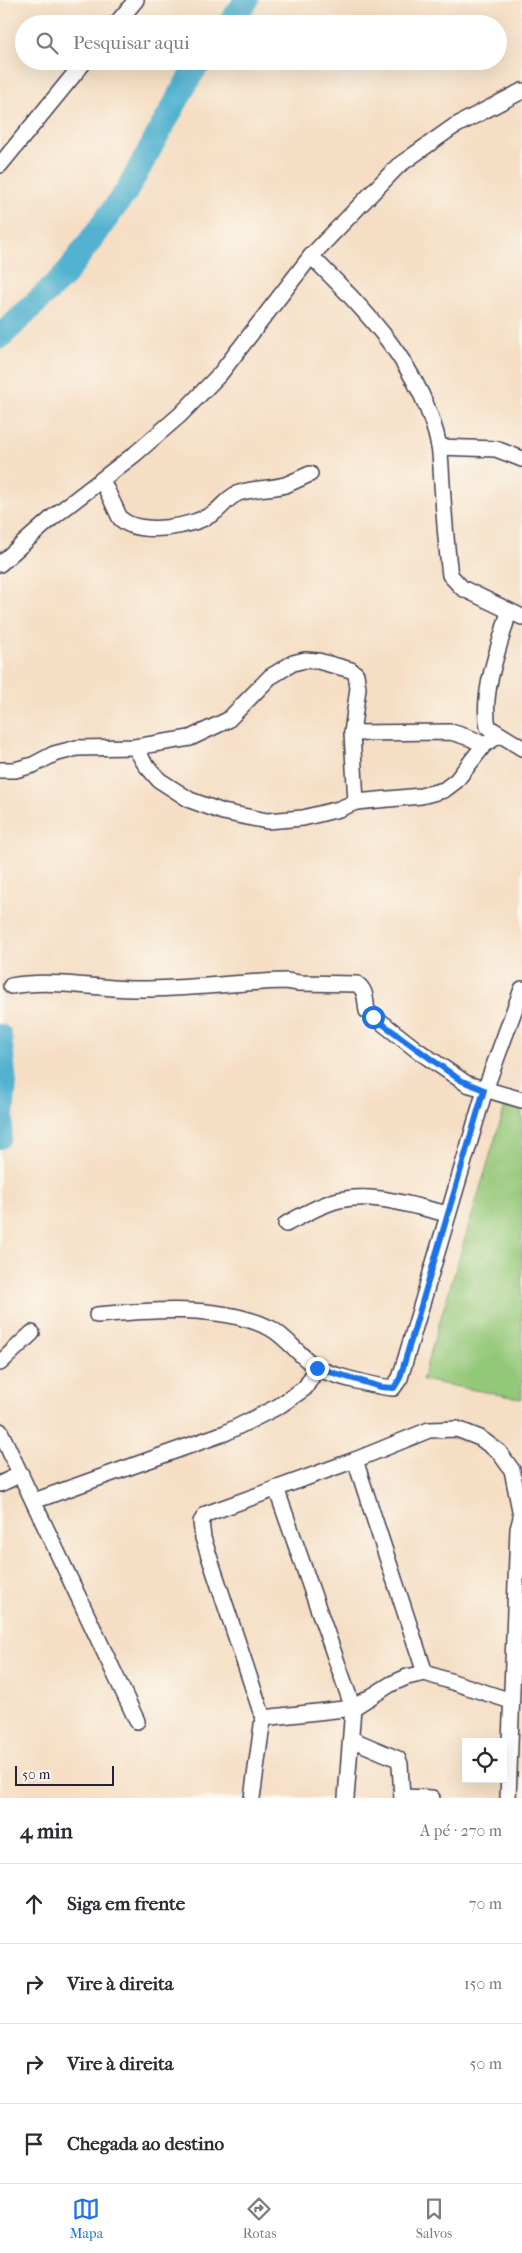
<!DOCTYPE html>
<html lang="pt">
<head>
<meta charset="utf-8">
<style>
	:root { --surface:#fff; --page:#f2f2f3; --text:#2b2b33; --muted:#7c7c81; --line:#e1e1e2; --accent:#1a73e8 }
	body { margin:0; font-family:"IM FELL French Canon",serif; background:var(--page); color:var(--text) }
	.controls { position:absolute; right:15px; bottom:15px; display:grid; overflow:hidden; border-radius:0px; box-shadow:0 5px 20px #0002 }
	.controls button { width:45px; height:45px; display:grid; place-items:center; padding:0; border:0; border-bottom:1px solid var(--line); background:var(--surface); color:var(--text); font:25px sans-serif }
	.scale { position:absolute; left:15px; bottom:12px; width:99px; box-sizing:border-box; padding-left:5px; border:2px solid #22223b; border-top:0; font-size:14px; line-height:18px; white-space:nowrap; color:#22223b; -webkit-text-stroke:4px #fbf7ec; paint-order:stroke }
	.stop { position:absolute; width:15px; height:15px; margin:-11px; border:4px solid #1a73e8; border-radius:50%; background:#fff }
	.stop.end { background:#1a73e8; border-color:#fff; box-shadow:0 1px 5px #0008 }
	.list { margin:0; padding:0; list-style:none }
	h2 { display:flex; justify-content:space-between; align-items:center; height:65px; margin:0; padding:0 20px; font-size:21px }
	h2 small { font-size:16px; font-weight:400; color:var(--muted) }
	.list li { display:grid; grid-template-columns:32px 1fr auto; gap:15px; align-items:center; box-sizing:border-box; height:80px; padding:0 20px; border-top:1px solid var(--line) }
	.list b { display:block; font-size:19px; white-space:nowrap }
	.list em { font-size:16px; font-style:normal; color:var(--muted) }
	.icon { flex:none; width:28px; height:28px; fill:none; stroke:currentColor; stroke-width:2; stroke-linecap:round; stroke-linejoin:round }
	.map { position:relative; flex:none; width:522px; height:1798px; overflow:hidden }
	.search { position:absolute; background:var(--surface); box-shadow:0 5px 20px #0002; left:15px; right:15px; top:15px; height:55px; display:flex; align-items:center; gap:12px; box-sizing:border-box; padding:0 18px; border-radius:28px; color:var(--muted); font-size:19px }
	.sheet { height:385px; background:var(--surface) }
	nav { display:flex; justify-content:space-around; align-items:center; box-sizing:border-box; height:70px; border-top:1px solid var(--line); background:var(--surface); font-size:14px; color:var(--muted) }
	nav a { display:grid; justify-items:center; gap:2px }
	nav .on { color:var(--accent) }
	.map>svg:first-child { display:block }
	.green { fill:#94c879; stroke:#5b755a }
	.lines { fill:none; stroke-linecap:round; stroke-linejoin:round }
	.river { stroke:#52b2d0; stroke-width:24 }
	.minor-casing { stroke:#423e50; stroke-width:18 }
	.minor { stroke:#fff; stroke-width:15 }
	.route { stroke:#1a73e8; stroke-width:6 }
</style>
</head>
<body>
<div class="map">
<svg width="522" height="1798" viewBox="0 0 522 1798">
	<rect width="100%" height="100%" fill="#fbf7ec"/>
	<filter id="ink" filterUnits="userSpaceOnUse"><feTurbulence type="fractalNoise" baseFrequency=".02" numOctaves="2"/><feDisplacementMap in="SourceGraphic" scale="10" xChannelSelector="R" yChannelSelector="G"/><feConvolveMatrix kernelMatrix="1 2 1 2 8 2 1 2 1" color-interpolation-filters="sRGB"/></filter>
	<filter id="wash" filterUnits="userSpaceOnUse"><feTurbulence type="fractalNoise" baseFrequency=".0096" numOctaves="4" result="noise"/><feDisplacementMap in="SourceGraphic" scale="20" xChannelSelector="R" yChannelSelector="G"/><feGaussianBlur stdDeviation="1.12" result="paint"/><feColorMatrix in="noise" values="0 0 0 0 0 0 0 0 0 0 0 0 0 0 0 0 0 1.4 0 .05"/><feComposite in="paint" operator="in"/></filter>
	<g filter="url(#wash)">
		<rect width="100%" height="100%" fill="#f5dec4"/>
		<path class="green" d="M505,1106L522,1111V1399L422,1380Z"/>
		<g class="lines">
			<g class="river">
				<path d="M229,24L247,0"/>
				<path d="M0,337L65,275L126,192L192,73L201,61"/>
				<path d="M0,1036L5,1083L0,1137"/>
			</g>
		</g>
	</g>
	<g filter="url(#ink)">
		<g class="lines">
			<defs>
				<g id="minor">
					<path d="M116,24L136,0"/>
					<path d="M0,165L85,61"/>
					<path d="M311,256C366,311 422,367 439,446C441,458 441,471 442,484C444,514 446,545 450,575L462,588L522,617"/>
					<path d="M439,447L496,449L522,459"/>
					<path d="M102,480L120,518C138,537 195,527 215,512C223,506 229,496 239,493C254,488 270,489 285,485C293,482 301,478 310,474"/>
					<path d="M0,564L53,517L135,454L180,415L220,374L311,256L398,166L453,127L522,91"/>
					<path d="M509,611C500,646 481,691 488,727L522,748"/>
					<path d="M352,733L451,732L470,738L484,745"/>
					<path d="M135,747L145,764L159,780L190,800L223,812L267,821L303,818L339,809L356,802L421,796L444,790L456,781L484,745L498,736"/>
					<path d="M0,770H15L33,765L54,754L77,748L135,747L190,738L228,720L270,677L293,663L305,660L318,661L351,670L356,674L358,688L352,733L356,802"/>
					<path d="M11,986C52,979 92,988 133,989C184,990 235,982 286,981L299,983L357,984C367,991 365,1001 367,1011L417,1050L467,1084L522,1100"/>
					<path d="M286,1224C301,1216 318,1206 335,1201C371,1191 412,1206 448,1214"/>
					<path d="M97,1315C150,1310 220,1304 270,1328C287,1337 300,1357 316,1367C328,1375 379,1387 393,1388L400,1378L485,1090L522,989"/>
					<path d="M0,1363L32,1333"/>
					<path d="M0,1431L137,1721"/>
					<path d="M355,1460L425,1673"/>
					<path d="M0,1484L21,1474"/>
					<path d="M276,1488L353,1708L346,1798"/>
					<path d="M34,1501L225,1433L279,1406L305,1388L317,1368"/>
					<path d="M263,1718L353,1708L391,1684L407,1677L425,1673L511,1701"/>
					<path d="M351,1739L398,1759L400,1764L402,1798"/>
					<path d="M402,1797L432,1798"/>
					<path d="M252,1798L263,1718L203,1538L201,1522L206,1514L355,1460L429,1430L457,1429L480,1438L499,1452L512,1470L521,1515"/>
					<path d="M508,1798L518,1529L522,1514"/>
				</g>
			</defs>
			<use href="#minor" class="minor-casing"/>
			<use href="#minor" class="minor"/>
		</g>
	</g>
	<g class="lines" filter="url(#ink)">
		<path class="route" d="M317,1368L381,1387L394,1388L400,1378L484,1090L460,1080L373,1017"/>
	</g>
</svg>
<div class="controls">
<button><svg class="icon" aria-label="locate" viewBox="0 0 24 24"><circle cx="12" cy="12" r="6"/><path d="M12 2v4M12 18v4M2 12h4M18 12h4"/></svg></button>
</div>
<div class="scale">50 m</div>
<div class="stop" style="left:373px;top:1017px"></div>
<div class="stop end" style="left:317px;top:1368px"></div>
<div class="search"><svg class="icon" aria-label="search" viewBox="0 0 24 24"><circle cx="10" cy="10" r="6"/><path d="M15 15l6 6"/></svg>Pesquisar aqui</div>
</div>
<section class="sheet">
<h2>4 min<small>A pé · 270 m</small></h2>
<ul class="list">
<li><svg class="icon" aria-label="ahead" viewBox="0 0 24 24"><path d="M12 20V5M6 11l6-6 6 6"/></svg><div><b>Siga em frente</b></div><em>70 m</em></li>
<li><svg class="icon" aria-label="right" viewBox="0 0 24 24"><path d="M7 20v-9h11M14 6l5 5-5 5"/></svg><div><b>Vire à direita</b></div><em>150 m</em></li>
<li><svg class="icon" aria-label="right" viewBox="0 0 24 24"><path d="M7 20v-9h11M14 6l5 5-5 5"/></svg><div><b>Vire à direita</b></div><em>50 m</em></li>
<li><svg class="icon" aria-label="arrive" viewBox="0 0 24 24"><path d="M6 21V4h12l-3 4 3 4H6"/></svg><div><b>Chegada ao destino</b></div></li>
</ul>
</section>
<nav>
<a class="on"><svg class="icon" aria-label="map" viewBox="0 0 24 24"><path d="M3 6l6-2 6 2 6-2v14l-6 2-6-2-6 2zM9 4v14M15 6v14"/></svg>Mapa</a>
<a><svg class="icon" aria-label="directions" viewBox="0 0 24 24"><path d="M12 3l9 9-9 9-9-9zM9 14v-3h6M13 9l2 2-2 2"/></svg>Rotas</a>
<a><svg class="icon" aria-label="saved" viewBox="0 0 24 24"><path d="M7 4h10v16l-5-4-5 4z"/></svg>Salvos</a>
</nav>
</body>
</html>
